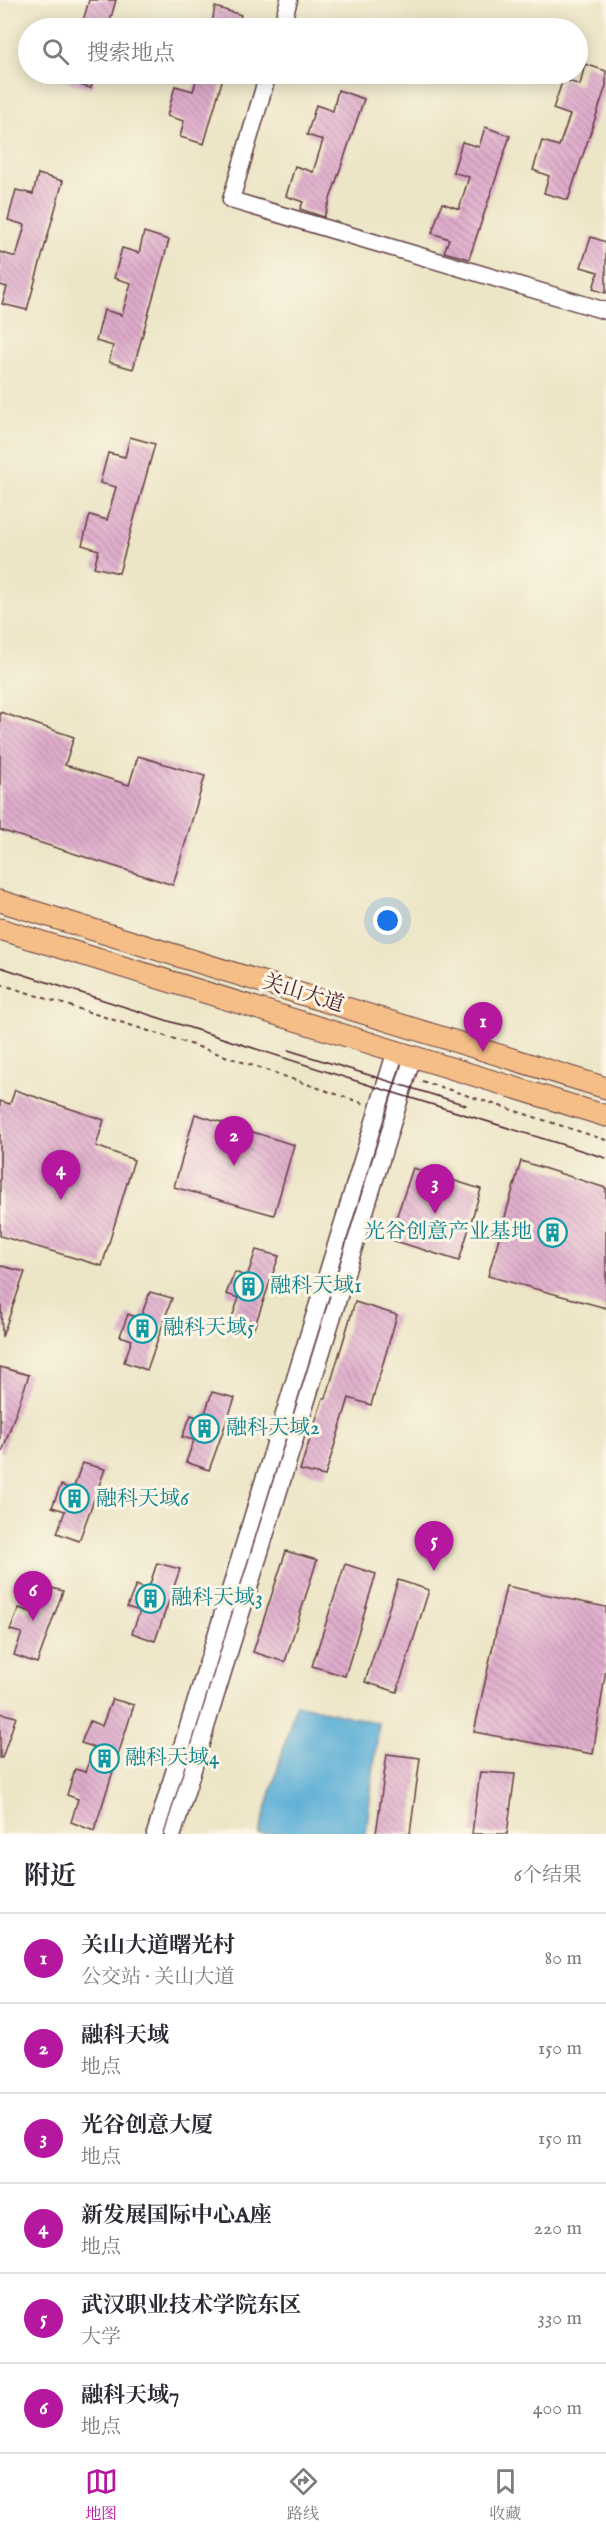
<!DOCTYPE html>
<html lang="zh">
<head>
<meta charset="utf-8">
<style>
	:root { --surface:#fff; --page:#f2f2f3; --text:#2b2b33; --muted:#7c7c81; --line:#e1e1e2; --accent:#b5179e }
	body { margin:0; font-family:"IM FELL English","Noto Serif SC",serif; background:var(--page); color:var(--text) }
	.you { position:absolute; left:388px; top:921px; width:21px; height:21px; margin:-15px; border:4px solid #fff; border-radius:50%; background:#1a73e8; box-shadow:0 0 0 9px #1a73e833 }
	.badge { display:grid; place-items:center; width:39px; height:39px; border-radius:50%; background:var(--accent); color:#fff; font-size:20px; font-weight:700 }
	.pin { position:absolute; translate:-50% -50px; filter:drop-shadow(0 2px 3px #0008) }
	.pin::after { content:''; position:absolute; top:32px; width:21px; height:18px; background:inherit; clip-path:polygon(0 0,100% 0,50% 100%) }
	.list { margin:0; padding:0; list-style:none }
	h2 { display:flex; justify-content:space-between; align-items:center; height:78px; margin:0; padding:0 24px; font-size:26px }
	h2 small { font-size:20px; font-weight:400; color:var(--muted) }
	.list li { display:grid; grid-template-columns:39px 1fr auto; gap:18px; align-items:center; box-sizing:border-box; height:90px; padding:0 24px; border-top:2px solid var(--line) }
	.list b { display:block; font-size:22px; white-space:nowrap }
	.list p { margin:0; font-size:20px; white-space:nowrap; color:var(--muted) }
	.list em { font-size:20px; font-style:normal; color:var(--muted) }
	.icon { flex:none; width:33px; height:33px; fill:none; stroke:currentColor; stroke-width:2; stroke-linecap:round; stroke-linejoin:round }
	.map { position:relative; flex:none; width:606px; height:1834px; overflow:hidden }
	.search { position:absolute; background:var(--surface); box-shadow:0 3px 15px #0003; left:18px; right:18px; top:18px; height:66px; display:flex; align-items:center; gap:15px; box-sizing:border-box; padding:0 21px; border-radius:33px; color:var(--muted); font-size:22px }
	.sheet { height:618px; background:var(--surface) }
	nav { display:flex; justify-content:space-around; align-items:center; box-sizing:border-box; height:84px; border-top:2px solid var(--line); background:var(--surface); font-size:16px; color:var(--muted) }
	nav a { display:grid; justify-items:center; gap:3px }
	nav .on { color:var(--accent) }
	.map>svg:first-child { display:block }
	.water { fill:#5aaed6; stroke:#526680; stroke-width:1.5 }
	.building { fill:url(#building-back-hatch) }
	.lines { fill:none; stroke-linecap:round; stroke-linejoin:round }
	.minor-casing { stroke:#623d42; stroke-width:19 }
	.major-casing { stroke:#623d42; stroke-width:23 }
	.path { stroke:#623d42; stroke-width:2; stroke-dasharray:4.5 4.5; stroke-linecap:butt }
	.minor { stroke:#fff; stroke-width:16 }
	.major { stroke:#f6be87; stroke-width:21 }
	.tram { stroke:#4a1f2b; stroke-width:1.5 }
	.labels { text-anchor:middle; dominant-baseline:central; stroke-width:6; stroke-linejoin:round; paint-order:stroke }
	.street-label { font-size:21px; fill:#4a1f2b; stroke:#fcf5e5 }
	.culture-label { font-size:21px; fill:#0d838f; stroke:#fcf5e5; text-anchor:start }
</style>
</head>
<body>
<div class="map">
<svg width="606" height="1834" viewBox="0 0 606 1834">
	<defs>
		<pattern id="building-back-hatch" width="6" height="6" patternUnits="userSpaceOnUse" patternTransform="scale(1.5)"><rect width="6" height="6" fill="#dfaccc"/><path d="M-1 5l2 2M0 0l6 6M5-1l2 2" fill="none" stroke="#b78ba6"/></pattern>
	</defs>
	<rect width="100%" height="100%" fill="#fcf5e5"/>
	<filter id="ink" filterUnits="userSpaceOnUse"><feTurbulence type="fractalNoise" baseFrequency=".0167" numOctaves="2"/><feDisplacementMap in="SourceGraphic" scale="12" xChannelSelector="R" yChannelSelector="G"/><feConvolveMatrix kernelMatrix="1 2 1 2 8 2 1 2 1" color-interpolation-filters="sRGB"/></filter>
	<filter id="wash" filterUnits="userSpaceOnUse"><feTurbulence type="fractalNoise" baseFrequency=".008" numOctaves="4" result="noise"/><feDisplacementMap in="SourceGraphic" scale="24" xChannelSelector="R" yChannelSelector="G"/><feGaussianBlur stdDeviation="1.35" result="paint"/><feColorMatrix in="noise" values="0 0 0 0 0 0 0 0 0 0 0 0 0 0 0 0 0 1.4 0 .05"/><feComposite in="paint" operator="in"/></filter>
	<g filter="url(#wash)">
		<rect width="100%" height="100%" fill="#ece5c6"/>
		<path class="water" d="M296,1704L379,1723L366,1834H259Z"/>
		<g id="blocks">
			<g class="building">
				<path d="M89,0H116L108,28H81Z"/>
				<path d="M215,7L241,15L237,28H211Z"/>
				<path d="M585,64L606,71V86L568,200L544,193L549,176L533,170L542,141L559,146L570,115L553,109L563,79L580,85Z"/>
				<path d="M49,74H95L91,88L49,77Z"/>
				<path d="M198,74H224L204,144L180,137L184,121L167,116L175,86L193,91Z"/>
				<path d="M338,90L364,99L324,217L300,209L303,202L286,196L295,166L313,172L323,140L307,135L316,105L333,111Z"/>
				<path d="M485,127L510,136L469,259L444,252L449,239L432,233L442,203L459,209L469,177L453,172L462,142L479,147Z"/>
				<path d="M38,174L63,181L27,310L2,304L7,287L0,285V252L16,257L25,225L8,220L16,190L33,194Z"/>
				<path d="M144,232L169,240L133,369L109,362L113,346L96,341L104,310L122,315L131,283L114,278L122,248L139,253Z"/>
				<path d="M591,237L606,242V293L593,289L598,272L581,267Z"/>
				<path d="M130,437L155,444L119,573L94,567L99,550L82,545L90,515L107,520L116,487L100,483L108,453L125,457Z"/>
				<path d="M0,712L74,737L65,765L129,785L138,756L205,776L173,885L0,830Z"/>
				<path d="M15,1090L104,1120L96,1146L134,1160L102,1266L0,1236V1101L10,1104Z"/>
				<path d="M195,1114L294,1145L274,1215L174,1187Z"/>
				<path d="M521,1161L606,1188V1308L488,1276Z"/>
				<path d="M413,1168L481,1189L459,1261L389,1239Z"/>
				<path d="M256,1250L279,1256L254,1328L231,1320L239,1298L226,1294L235,1272L247,1277Z"/>
				<path d="M2,1266L25,1272L2,1337L0,1271Z"/>
				<path d="M150,1292L172,1298L147,1370L124,1362L132,1340L120,1336L128,1314L140,1319Z"/>
				<path d="M355,1302L397,1315L371,1405L349,1398L325,1476L300,1470L323,1398H326Z"/>
				<path d="M0,1367L29,1375L2,1452H0Z"/>
				<path d="M212,1392L235,1398L209,1470L186,1462L194,1440L182,1437L191,1415L203,1419Z"/>
				<path d="M82,1463L105,1469L79,1541L57,1533L65,1511L52,1507L61,1485L73,1490Z"/>
				<path d="M286,1551L317,1560L285,1662L253,1652Z"/>
				<path d="M157,1563L180,1569L155,1641L132,1633L140,1611L127,1607L136,1585L148,1590Z"/>
				<path d="M345,1564L376,1574L345,1676L312,1666Z"/>
				<path d="M398,1580L429,1590L397,1692L365,1682Z"/>
				<path d="M40,1585L63,1591L37,1663L14,1655L22,1633L10,1630L19,1608L31,1612Z"/>
				<path d="M506,1586L606,1607V1669L593,1754L474,1732Z"/>
				<path d="M112,1699L134,1705L94,1831L71,1822L78,1799L67,1795L75,1769L85,1772L94,1747L81,1743L90,1721L102,1726Z"/>
				<path d="M0,1713L16,1717L2,1758H0Z"/>
				<path d="M387,1754L420,1758L410,1834H376Z"/>
				<path d="M480,1772L515,1774L507,1834H472Z"/>
			</g>
		</g>
	</g>
	<g filter="url(#ink)">
		<use href="#blocks" fill-opacity="0" stroke="#623d42" stroke-width="1.5"/>
		<g class="lines">
			<defs>
				<g id="minor">
					<path d="M281,28L289,0"/>
					<path d="M268,74L231,200L606,311"/>
					<path d="M155,1834L396,1050"/>
					<path d="M173,1834L413,1056"/>
				</g>
				<g id="major">
					<path d="M0,901L606,1088"/>
					<path d="M0,929L606,1116"/>
				</g>
			</defs>
			<use href="#minor" class="minor-casing"/>
			<use href="#major" class="major-casing"/>
			<g class="path">
				<path d="M0,984L190,1044L365,1104"/>
				<path d="M422,1081L606,1140"/>
			</g>
			<use href="#minor" class="minor"/>
			<use href="#major" class="major"/>
			<g class="tram">
				<path d="M0,967L375,1087L606,1158"/>
				<path d="M288,1050L466,1105"/>
			</g>
		</g>
	</g>
	<defs>
		<symbol id="building-ring" viewBox="-11 -11 22 22"><circle r="9.5" fill="#fcf5e5" stroke="#0f9aa8" stroke-width="1.5"/><path d="M-4-6H4V6H1V3H-1V6H-4ZM-2.5-4.3h1.7v1.8h-1.7ZM.8-4.3h1.7v1.8H.8ZM-2.5-1h1.7V.8h-1.7ZM.8-1h1.7V.8H.8Z" fill="#0f9aa8"/></symbol>
	</defs>
	<g fill-rule="evenodd">
		<use href="#building-ring" x="536" y="1216" width="33" height="33"/>
		<use href="#building-ring" x="232" y="1270" width="33" height="33"/>
		<use href="#building-ring" x="126" y="1312" width="33" height="33"/>
		<use href="#building-ring" x="188" y="1412" width="33" height="33"/>
		<use href="#building-ring" x="58" y="1482" width="33" height="33"/>
		<use href="#building-ring" x="134" y="1582" width="33" height="33"/>
		<use href="#building-ring" x="88" y="1742" width="33" height="33"/>
	</g>
	<g class="labels">
		<g class="street-label">
			<text transform="translate(303 994) rotate(17)">关山大道</text>
		</g>
		<g class="culture-label">
			<text x="532" y="1232" text-anchor="end">光谷创意产业基地</text>
			<text x="270" y="1286">融科天域1</text>
			<text x="163" y="1328">融科天域5</text>
			<text x="226" y="1428">融科天域2</text>
			<text x="96" y="1499">融科天域6</text>
			<text x="171" y="1598">融科天域3</text>
			<text x="125" y="1758">融科天域4</text>
		</g>
	</g>
</svg>
<div class="you"></div>
<div class="pin badge" style="left:483px;top:1052px">1</div>
<div class="pin badge" style="left:234px;top:1166px">2</div>
<div class="pin badge" style="left:435px;top:1214px">3</div>
<div class="pin badge" style="left:61px;top:1200px">4</div>
<div class="pin badge" style="left:434px;top:1571px">5</div>
<div class="pin badge" style="left:33px;top:1621px">6</div>
<div class="search"><svg class="icon" aria-label="search" viewBox="0 0 24 24"><circle cx="10" cy="10" r="6"/><path d="M15 15l6 6"/></svg>搜索地点</div>
</div>
<section class="sheet">
<h2>附近<small>6个结果</small></h2>
<ul class="list">
<li><span class="badge">1</span><div><b>关山大道曙光村</b><p>公交站 · 关山大道</p></div><em>80 m</em></li>
<li><span class="badge">2</span><div><b>融科天域</b><p>地点</p></div><em>150 m</em></li>
<li><span class="badge">3</span><div><b>光谷创意大厦</b><p>地点</p></div><em>150 m</em></li>
<li><span class="badge">4</span><div><b>新发展国际中心A座</b><p>地点</p></div><em>220 m</em></li>
<li><span class="badge">5</span><div><b>武汉职业技术学院东区</b><p>大学</p></div><em>330 m</em></li>
<li><span class="badge">6</span><div><b>融科天域7</b><p>地点</p></div><em>400 m</em></li>
</ul>
</section>
<nav>
<a class="on"><svg class="icon" aria-label="map" viewBox="0 0 24 24"><path d="M3 6l6-2 6 2 6-2v14l-6 2-6-2-6 2zM9 4v14M15 6v14"/></svg>地图</a>
<a><svg class="icon" aria-label="directions" viewBox="0 0 24 24"><path d="M12 3l9 9-9 9-9-9zM9 14v-3h6M13 9l2 2-2 2"/></svg>路线</a>
<a><svg class="icon" aria-label="saved" viewBox="0 0 24 24"><path d="M7 4h10v16l-5-4-5 4z"/></svg>收藏</a>
</nav>
</body>
</html>
